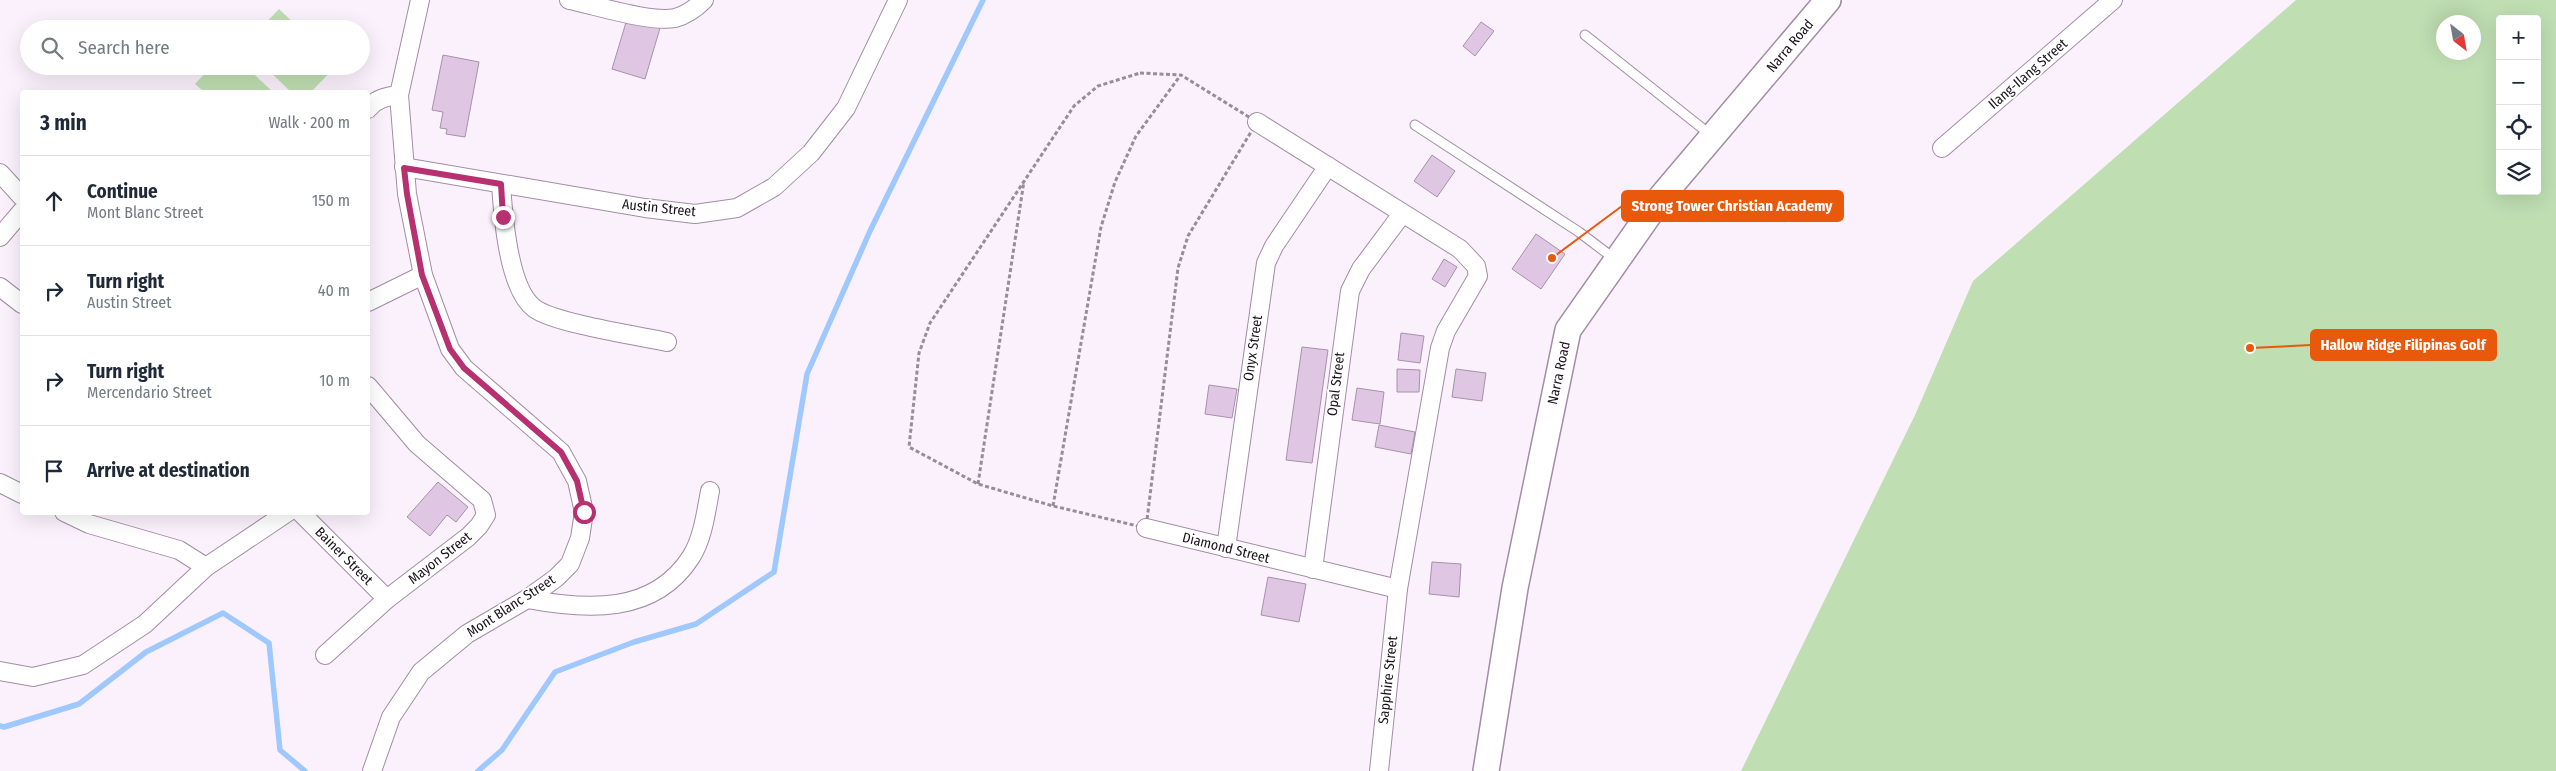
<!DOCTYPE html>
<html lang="en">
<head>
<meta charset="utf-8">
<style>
	:root { --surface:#fff; --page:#f6f6f7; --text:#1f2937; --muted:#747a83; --line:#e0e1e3 }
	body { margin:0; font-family:"Fira Sans Condensed",sans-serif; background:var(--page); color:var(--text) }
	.controls { position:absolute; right:15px; top:15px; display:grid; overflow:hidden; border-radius:5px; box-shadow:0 5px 20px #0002 }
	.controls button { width:45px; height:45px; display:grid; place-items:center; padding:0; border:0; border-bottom:1px solid var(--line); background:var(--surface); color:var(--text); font:25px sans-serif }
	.compass { position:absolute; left:2436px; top:15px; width:45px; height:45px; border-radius:50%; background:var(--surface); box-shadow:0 5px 20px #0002; rotate:149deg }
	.stop { position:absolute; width:15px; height:15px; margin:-11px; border:4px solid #b73070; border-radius:50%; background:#fff }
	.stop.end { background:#b73070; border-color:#fff; box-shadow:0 1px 5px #0008 }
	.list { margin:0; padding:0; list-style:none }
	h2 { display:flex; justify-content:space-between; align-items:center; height:65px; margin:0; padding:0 20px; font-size:21px }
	h2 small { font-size:16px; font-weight:400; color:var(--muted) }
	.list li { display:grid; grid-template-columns:32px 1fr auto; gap:15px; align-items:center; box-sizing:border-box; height:90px; padding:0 20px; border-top:1px solid var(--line) }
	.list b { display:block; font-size:19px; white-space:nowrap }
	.list p { margin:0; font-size:16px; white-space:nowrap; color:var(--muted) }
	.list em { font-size:16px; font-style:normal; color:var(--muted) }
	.icon { flex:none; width:28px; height:28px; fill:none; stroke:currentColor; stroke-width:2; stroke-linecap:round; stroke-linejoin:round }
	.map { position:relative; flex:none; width:2556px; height:771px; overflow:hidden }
	.search { position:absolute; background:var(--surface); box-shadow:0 5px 20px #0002; left:20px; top:20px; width:350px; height:55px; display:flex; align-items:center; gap:12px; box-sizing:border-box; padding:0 18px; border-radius:28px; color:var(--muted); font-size:19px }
	.panel { position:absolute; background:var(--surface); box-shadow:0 5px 20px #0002; left:20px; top:90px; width:350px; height:425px; border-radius:5px }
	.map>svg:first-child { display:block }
	.green { fill:#bfdeb2; fill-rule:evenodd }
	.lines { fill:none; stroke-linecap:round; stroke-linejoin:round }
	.stream { stroke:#9fc9fe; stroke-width:5.5 }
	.building { fill:#dfc7e3; stroke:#a690aa }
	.lane-casing { stroke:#a28ca6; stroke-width:11 }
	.street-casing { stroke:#a28ca6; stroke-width:20 }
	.secondary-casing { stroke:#a28ca6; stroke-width:28 }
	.path { stroke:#968d97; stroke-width:3; stroke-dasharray:4 2.5; stroke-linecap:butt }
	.lane { stroke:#fff; stroke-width:9 }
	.street { stroke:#fff; stroke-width:18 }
	.secondary { stroke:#fff; stroke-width:25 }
	.route { stroke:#b73070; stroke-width:6 }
	.labels { text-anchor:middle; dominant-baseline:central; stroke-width:4; stroke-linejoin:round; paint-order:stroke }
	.street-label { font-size:14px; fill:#1b131c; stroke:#fff }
	.leader { fill:none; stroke:#e8590c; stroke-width:2 }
	.callout-dot { fill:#e8590c; stroke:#fff; stroke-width:2 }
	.callout { fill:#e8590c; stroke:#e8590c; stroke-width:2 }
	.callout-label { font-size:15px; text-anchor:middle; font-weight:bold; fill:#fff }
</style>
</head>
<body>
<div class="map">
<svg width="2556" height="771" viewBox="0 0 2556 771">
	<rect width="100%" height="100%" fill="#fbf1fc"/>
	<g class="green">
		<path d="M2296,0H2556V771H1741L1915,415L1973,281ZM2500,19H2537V191H2500ZM2474,22V52H2444V22Z"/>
		<path d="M279,9L300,29H260Z"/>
		<path d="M212,66H245L273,92H204L195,84Z"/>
		<path d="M264,66H336L311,92H291Z"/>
	</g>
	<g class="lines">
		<g class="stream">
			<path d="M0,726L4,727L79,704L146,652L223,613L269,643L280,750L305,771"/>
			<path d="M478,771L502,750L555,672L634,642L696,624L774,572L807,374L870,231L983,0"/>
		</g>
	</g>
	<g class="building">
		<path d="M627,19L660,28L645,79L612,69Z"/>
		<path d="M1481,22L1494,31L1475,56L1463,46Z"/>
		<path d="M443,55L479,62L465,137L446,134L447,129L440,128L443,112L432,110Z"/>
		<path d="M1432,155L1455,171L1437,197L1414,181Z"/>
		<path d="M1536,234L1565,254L1541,289L1512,269Z"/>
		<path d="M1444,259L1457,267L1445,287L1432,279Z"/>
		<path d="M1401,333L1424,336L1420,363L1398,360Z"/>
		<path d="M1302,347L1328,350L1312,463L1286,460Z"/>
		<path d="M1397,369L1420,370L1419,392H1397Z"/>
		<path d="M1456,369L1486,373L1482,401L1452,397Z"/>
		<path d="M1209,385L1237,389L1232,418L1205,414Z"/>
		<path d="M1357,388L1384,392L1380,424L1352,420Z"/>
		<path d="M1379,425L1415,432L1411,454L1375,447Z"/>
		<path d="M438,482L468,507L456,522L447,515L430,536L407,517Z"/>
		<path d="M1432,562L1461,564L1459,597L1429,594Z"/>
		<path d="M1268,577L1306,584L1299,622L1261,615Z"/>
	</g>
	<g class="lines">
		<defs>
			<g id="lane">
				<path d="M1585,35L1712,136"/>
				<path d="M1415,125L1579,232L1616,260"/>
			</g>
			<g id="street">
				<path d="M569,0C595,5 650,23 675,18C687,15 695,9 704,0"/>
				<path d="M368,109C375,99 386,96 399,95"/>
				<path d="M1257,122L1460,249L1476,266L1478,276L1446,331L1440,348L1398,589L1379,771"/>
				<path d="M1942,148L2113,0"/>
				<path d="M404,167L645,208L695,214L737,208L774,187L811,153L846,108L898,0"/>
				<path d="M0,173L22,197"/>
				<path d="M501,184C503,215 508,288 534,308C553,323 639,336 667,342"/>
				<path d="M0,237L22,211"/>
				<path d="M0,287L22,304"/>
				<path d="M368,302L423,275"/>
				<path d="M0,483L22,494"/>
				<path d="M64,512L89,524L179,550L206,567"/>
				<path d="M300,512L387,599"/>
				<path d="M1146,528L1398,589"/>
				<path d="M1226,548L1266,263L1274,246L1328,166"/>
				<path d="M1313,569L1350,291L1361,269L1402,214"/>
				<path d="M527,599C586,610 654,615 691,557C703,538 706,512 710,491"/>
				<path d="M325,655L387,599L468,537L479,526L486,515L482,500L417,444L368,386"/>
				<path d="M0,671L33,677L83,665L145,624L206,567L288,512"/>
				<path d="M372,771L391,717L421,672L467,634L527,599L556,578L570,564L580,538L584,512L577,481L561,452L464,368L450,349L423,275L407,194L399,95L420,0"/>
			</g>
			<path id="secondary" d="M1486,771L1515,588L1568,330L1662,196L1828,0"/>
		</defs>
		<use href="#lane" class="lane-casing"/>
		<use href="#street" class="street-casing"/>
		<use href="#secondary" class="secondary-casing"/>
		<g class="path">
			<path d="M1140,73L1181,75L1257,122L1188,236L1178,268L1146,528L1053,506L978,484L909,447L919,353L930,323L1074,106L1098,86Z"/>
			<path d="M978,484L1024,181"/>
			<path d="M1053,506L1101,227L1115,182L1136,136L1180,76"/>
		</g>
		<use href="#lane" class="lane"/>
		<use href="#street" class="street"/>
		<use href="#secondary" class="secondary"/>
	</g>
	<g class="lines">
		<path class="route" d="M503,217L501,184L404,168L407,194L422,275L450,349L464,368L561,452L577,481L584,512"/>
	</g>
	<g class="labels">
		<g class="street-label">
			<text transform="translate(1790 46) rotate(-50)">Narra Road</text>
			<text transform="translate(2028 74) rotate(-41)">Ilang-Ilang Street</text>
			<text transform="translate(659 208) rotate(6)">Austin Street</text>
			<text transform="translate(1253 348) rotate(-82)">Onyx Street</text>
			<text transform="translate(1559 373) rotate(-78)">Narra Road</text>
			<text transform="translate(1336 384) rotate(-83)">Opal Street</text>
			<text transform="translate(1226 548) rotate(14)">Diamond Street</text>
			<text transform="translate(344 556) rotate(45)">Bainer Street</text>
			<text transform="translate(440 558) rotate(-38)">Mayon Street</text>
			<text transform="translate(511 606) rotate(-33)">Mont Blanc Street</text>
			<text transform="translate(1388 680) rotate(-84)">Sapphire Street</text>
		</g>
	</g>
	<path class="leader" d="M1552 258L1622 206M2250 348L2311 345"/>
	<g class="callout-dot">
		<circle cx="1552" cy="258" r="5"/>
		<circle cx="2250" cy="348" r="5"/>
	</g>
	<g class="callout">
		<rect x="1622" y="191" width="221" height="30" rx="5"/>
		<rect x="2311" y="330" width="185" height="30" rx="5"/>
	</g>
	<g class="callout-label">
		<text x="1732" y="211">Strong Tower Christian Academy</text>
		<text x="2403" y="350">Hallow Ridge Filipinas Golf</text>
	</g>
</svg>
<div class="controls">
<button>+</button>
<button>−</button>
<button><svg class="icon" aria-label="locate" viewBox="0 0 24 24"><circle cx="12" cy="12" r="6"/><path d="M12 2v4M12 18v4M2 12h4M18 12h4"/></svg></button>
<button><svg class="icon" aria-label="layers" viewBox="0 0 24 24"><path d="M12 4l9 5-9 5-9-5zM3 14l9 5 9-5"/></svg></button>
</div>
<svg class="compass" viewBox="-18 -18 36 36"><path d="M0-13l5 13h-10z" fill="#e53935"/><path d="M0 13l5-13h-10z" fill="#747a83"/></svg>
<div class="stop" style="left:584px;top:512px"></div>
<div class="stop end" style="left:503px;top:217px"></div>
<div class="search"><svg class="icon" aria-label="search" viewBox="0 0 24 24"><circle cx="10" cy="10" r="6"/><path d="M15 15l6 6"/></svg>Search here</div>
<section class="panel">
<h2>3 min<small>Walk · 200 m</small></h2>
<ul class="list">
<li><svg class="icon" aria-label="ahead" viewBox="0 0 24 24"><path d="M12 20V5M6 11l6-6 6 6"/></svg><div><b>Continue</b><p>Mont Blanc Street</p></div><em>150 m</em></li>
<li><svg class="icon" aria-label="right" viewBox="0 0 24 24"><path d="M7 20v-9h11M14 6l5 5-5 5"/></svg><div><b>Turn right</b><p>Austin Street</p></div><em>40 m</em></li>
<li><svg class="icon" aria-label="right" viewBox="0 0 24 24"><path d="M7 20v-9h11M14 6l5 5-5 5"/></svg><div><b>Turn right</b><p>Mercendario Street</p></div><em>10 m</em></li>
<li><svg class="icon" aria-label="arrive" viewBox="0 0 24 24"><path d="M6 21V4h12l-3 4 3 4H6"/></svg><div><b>Arrive at destination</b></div></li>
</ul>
</section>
</div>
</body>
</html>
